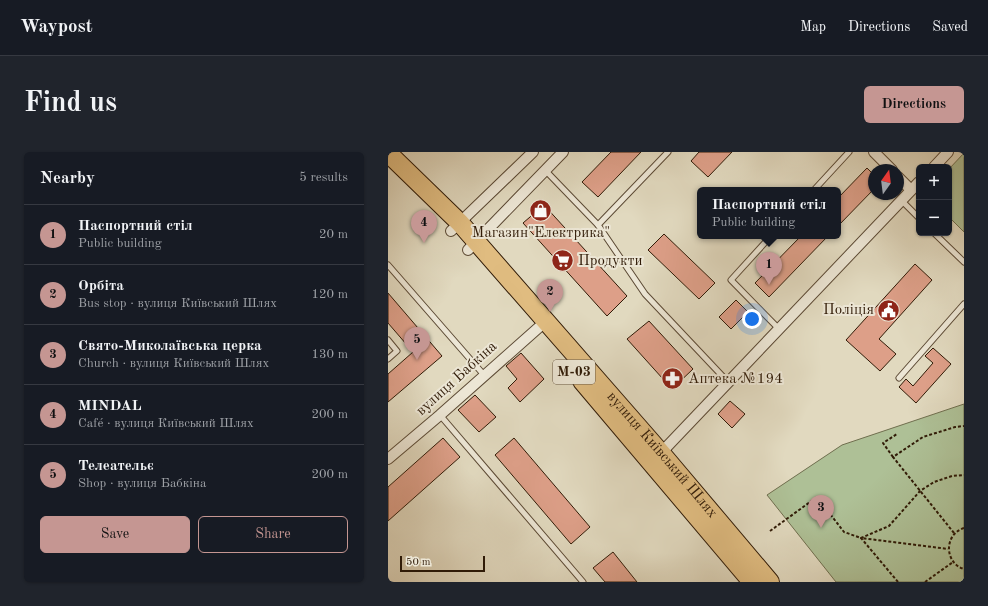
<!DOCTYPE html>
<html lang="en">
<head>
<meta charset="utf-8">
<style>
	:root { --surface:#171b24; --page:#20242c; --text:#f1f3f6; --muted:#9ea1a6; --line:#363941; --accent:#c59692 }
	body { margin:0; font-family:"Old Standard TT",serif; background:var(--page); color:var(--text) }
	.controls { position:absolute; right:12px; top:12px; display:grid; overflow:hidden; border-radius:6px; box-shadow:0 1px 3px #0004 }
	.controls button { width:36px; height:36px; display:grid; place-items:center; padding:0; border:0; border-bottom:1px solid var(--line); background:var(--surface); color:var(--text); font:20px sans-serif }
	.compass { position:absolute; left:480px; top:12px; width:36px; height:36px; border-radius:50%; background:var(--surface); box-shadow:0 1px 3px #0004; rotate:14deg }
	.scale { position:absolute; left:12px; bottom:10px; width:85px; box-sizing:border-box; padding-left:4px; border:2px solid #301b07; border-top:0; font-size:11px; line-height:14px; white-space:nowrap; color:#301b07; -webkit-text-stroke:3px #ece6d5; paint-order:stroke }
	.you { position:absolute; left:364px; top:167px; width:14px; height:14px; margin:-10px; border:3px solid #fff; border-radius:50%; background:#1a73e8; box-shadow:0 0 0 6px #1a73e833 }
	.badge { display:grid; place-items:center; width:26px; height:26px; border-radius:50%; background:var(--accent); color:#111; font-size:13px; font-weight:700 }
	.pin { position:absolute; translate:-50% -33px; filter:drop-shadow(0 1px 2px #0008) }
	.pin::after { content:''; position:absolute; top:21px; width:14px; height:12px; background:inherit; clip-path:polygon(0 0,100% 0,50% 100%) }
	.popup { position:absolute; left:309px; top:35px; width:144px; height:52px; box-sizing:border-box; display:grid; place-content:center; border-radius:6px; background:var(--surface); filter:drop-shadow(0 1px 3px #0005); font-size:13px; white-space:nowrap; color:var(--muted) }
	.popup b { font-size:15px; color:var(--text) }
	.popup::after { content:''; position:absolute; left:50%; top:100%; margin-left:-8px; border:8px solid transparent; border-top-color:var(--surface) }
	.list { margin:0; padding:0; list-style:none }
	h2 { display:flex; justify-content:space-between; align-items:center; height:52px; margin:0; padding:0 16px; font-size:17px }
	h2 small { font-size:13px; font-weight:400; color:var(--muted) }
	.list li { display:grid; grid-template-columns:26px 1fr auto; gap:12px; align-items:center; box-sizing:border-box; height:60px; padding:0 16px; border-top:1px solid var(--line) }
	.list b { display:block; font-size:15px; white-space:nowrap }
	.list p { margin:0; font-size:13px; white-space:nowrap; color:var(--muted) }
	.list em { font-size:13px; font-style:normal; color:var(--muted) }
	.actions { display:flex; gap:8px; padding:12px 16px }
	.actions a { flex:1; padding:9px 0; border:1px solid var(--accent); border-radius:6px; text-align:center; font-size:14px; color:var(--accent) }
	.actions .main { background:var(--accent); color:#111 }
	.map { position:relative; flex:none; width:576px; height:430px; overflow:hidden; border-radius:6px }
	header { display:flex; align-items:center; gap:24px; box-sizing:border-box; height:56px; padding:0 20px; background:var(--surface); border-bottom:1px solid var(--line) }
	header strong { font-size:19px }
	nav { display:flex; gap:22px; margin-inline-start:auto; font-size:14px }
	.intro { display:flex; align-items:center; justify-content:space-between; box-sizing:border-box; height:96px; padding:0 24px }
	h1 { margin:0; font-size:28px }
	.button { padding:10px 18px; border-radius:6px; background:var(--accent); color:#111; font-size:14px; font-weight:700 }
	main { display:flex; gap:24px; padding:0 24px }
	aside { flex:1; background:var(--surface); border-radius:6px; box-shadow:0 1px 3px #0004 }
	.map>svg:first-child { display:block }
	.green { fill:#aec096; stroke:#6f6e4e }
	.building { fill:#dd9f88; stroke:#301b07 }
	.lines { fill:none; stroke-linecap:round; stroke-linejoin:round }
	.lane-casing { stroke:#5c4a35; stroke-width:7 }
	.street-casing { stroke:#5c4a35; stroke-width:12 }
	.highway-casing { stroke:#301b07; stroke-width:20 }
	.path { stroke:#301b07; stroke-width:2; stroke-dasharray:3 2; stroke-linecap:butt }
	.lane { stroke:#ece6d5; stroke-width:5 }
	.street { stroke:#ece6d5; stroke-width:10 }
	.highway { stroke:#e0bc80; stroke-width:18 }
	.labels { text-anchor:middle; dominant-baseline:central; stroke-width:4; stroke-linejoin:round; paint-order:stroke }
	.shield { fill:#ece6d5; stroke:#685845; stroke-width:1 }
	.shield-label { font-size:14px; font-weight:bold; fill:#301b07 }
	.poi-label { font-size:15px; fill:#301b07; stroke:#ece6d5; text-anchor:start }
	.street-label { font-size:15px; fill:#301b07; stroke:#ece6d5 }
</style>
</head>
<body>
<header>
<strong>Waypost</strong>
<nav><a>Map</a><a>Directions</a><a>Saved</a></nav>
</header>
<div class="intro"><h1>Find us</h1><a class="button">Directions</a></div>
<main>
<aside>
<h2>Nearby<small>5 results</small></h2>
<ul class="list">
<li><span class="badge">1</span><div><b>Паспортний стіл</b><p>Public building</p></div><em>20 m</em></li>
<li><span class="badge">2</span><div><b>Орбіта</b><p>Bus stop · вулиця Київський Шлях</p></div><em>120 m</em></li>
<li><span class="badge">3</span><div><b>Свято-Миколаївська церка</b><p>Church · вулиця Київський Шлях</p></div><em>130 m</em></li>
<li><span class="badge">4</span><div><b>MINDAL</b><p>Café · вулиця Київський Шлях</p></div><em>200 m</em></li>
<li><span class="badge">5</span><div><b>Телеательє</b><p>Shop · вулиця Бабкіна</p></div><em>200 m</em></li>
</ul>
<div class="actions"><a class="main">Save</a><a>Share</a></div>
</aside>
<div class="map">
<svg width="576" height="430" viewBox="0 0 576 430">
	<rect width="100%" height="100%" fill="#e1d9bf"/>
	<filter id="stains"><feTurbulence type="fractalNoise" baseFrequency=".005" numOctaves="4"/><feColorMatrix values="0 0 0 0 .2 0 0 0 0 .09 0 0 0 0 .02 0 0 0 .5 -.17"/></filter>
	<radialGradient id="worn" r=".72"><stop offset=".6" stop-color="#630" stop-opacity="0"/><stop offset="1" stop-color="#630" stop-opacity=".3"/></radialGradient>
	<g class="green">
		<path d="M576,1V80L561,65V17Z"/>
		<path d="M576,252V430H448L379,343L454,293Z"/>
	</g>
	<g class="building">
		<path d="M223,0H253L210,45L194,30Z"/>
		<path d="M311,0H344L320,25L303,9Z"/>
		<path d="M479,16L486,23V37L450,74V46Z"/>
		<path d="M156,53L239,144L219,164L135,71Z"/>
		<path d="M276,82L327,131L311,147L260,98Z"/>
		<path d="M413,84H440L381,145L367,131Z"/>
		<path d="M527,112L544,128L491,187L508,202L492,219L458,188Z"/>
		<path d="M0,141L54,204L0,250V222L25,200L0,171Z"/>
		<path d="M348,148L360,160L343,177L331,165Z"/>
		<path d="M261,169L305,217L284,237L239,187Z"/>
		<path d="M545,196L563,212L528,251L511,235L518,227L525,234L545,211L537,204Z"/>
		<path d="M133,201L156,227L132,250L120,236L129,227L118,214Z"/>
		<path d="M87,243L108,265L91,280L70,258Z"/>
		<path d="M342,249L357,262L344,276L330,262Z"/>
		<path d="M55,286L72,305L0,369V335Z"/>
		<path d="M126,286L202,375L183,392L107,303Z"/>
		<path d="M225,400L249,430H217L205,416Z"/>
	</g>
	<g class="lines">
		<defs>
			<g id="lane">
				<path d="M157,18L210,73L280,0"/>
				<path d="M426,38L461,0"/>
				<path d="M514,49L531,66"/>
				<path d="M210,73L257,142L340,230"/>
				<path d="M546,81L576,110"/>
				<path d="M383,84L343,128L391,177"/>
				<path d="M0,113L96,223"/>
				<path d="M0,188L9,199L0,207"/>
				<path d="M511,226L576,152"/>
				<path d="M52,263L195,430"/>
			</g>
			<g id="street">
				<path d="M486,0L504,18"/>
				<path d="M546,15L560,0"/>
				<path d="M510,25L523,38"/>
				<path d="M63,79L145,0"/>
				<path d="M80,98L175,0"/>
				<path d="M270,304L531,30"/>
				<path d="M0,307L52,263L158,169"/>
			</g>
			<g id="highway">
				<path id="s1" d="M0,1L72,71L273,301L382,430"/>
				<path d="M194,229L364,430"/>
			</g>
		</defs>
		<use href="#lane" class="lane-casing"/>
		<use href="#street" class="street-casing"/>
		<use href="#highway" class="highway-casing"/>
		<g class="path">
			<path d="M505,305L495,291L509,282"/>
			<path d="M576,376C556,382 556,411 576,417"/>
			<path d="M382,379L429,345L456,380L473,386L501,374L532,339L546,330L564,324L576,323"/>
			<path d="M566,381L505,305L535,285L567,275L576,274"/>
			<path d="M510,430L473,386L560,397"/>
			<path d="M537,430L565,410"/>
		</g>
		<use href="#lane" class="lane"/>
		<use href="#street" class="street"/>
		<use href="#highway" class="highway"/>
	</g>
	<defs>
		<symbol id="shop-disc" viewBox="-11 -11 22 22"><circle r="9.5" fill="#8f2418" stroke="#ece6d5"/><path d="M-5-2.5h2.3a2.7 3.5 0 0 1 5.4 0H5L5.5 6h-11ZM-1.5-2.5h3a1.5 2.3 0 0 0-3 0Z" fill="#fff"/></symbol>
		<symbol id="supermarket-disc" viewBox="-11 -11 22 22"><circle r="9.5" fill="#8f2418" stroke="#ece6d5"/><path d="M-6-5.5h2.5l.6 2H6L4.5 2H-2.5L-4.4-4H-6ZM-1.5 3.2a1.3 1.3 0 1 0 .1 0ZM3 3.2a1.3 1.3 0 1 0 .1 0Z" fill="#fff"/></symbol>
		<symbol id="civic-disc" viewBox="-11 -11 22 22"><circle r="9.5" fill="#8f2418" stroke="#ece6d5"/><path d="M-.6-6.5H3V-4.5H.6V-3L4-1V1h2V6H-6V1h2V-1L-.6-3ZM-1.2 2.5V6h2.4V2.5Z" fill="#fff"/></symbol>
		<symbol id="pharmacy-disc" viewBox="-11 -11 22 22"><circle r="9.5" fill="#8f2418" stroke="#ece6d5"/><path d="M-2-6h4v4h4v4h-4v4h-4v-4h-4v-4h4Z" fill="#fff"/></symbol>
	</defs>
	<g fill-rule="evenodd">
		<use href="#shop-disc" x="140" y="46" width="25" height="25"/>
		<use href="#supermarket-disc" x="162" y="96" width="25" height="25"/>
		<use href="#civic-disc" x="488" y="146" width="25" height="25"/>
		<use href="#pharmacy-disc" x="272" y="214" width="25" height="25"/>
	</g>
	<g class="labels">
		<rect class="shield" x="165" y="208" width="42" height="24" rx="3"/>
		<g class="shield-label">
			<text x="186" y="220">М-03</text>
		</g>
		<g class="poi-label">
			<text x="153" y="81" text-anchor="middle">Магазин"Електрика"</text>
			<text x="190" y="109">Продукти</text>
			<text x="486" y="158" text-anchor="end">Поліція</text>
			<text x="300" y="227">Аптека №194</text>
		</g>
		<g class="street-label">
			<text transform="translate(69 227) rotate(-42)">вулиця Бабкіна</text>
			<text stroke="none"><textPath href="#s1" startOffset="408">вулиця Київський Шлях</textPath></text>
		</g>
	</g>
	<rect width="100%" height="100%" filter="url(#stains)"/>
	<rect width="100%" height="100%" fill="url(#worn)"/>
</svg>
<div class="controls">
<button>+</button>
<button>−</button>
</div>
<svg class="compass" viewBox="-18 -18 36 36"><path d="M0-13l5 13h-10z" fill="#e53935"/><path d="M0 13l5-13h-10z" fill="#9ea1a6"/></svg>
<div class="scale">50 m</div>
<div class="you"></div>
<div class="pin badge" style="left:381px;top:133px">1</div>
<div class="popup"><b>Паспортний стіл</b>Public building</div>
<div class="pin badge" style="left:162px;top:160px">2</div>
<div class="pin badge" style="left:433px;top:376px">3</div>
<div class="pin badge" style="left:36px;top:91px">4</div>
<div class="pin badge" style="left:29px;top:208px">5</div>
</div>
</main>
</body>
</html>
